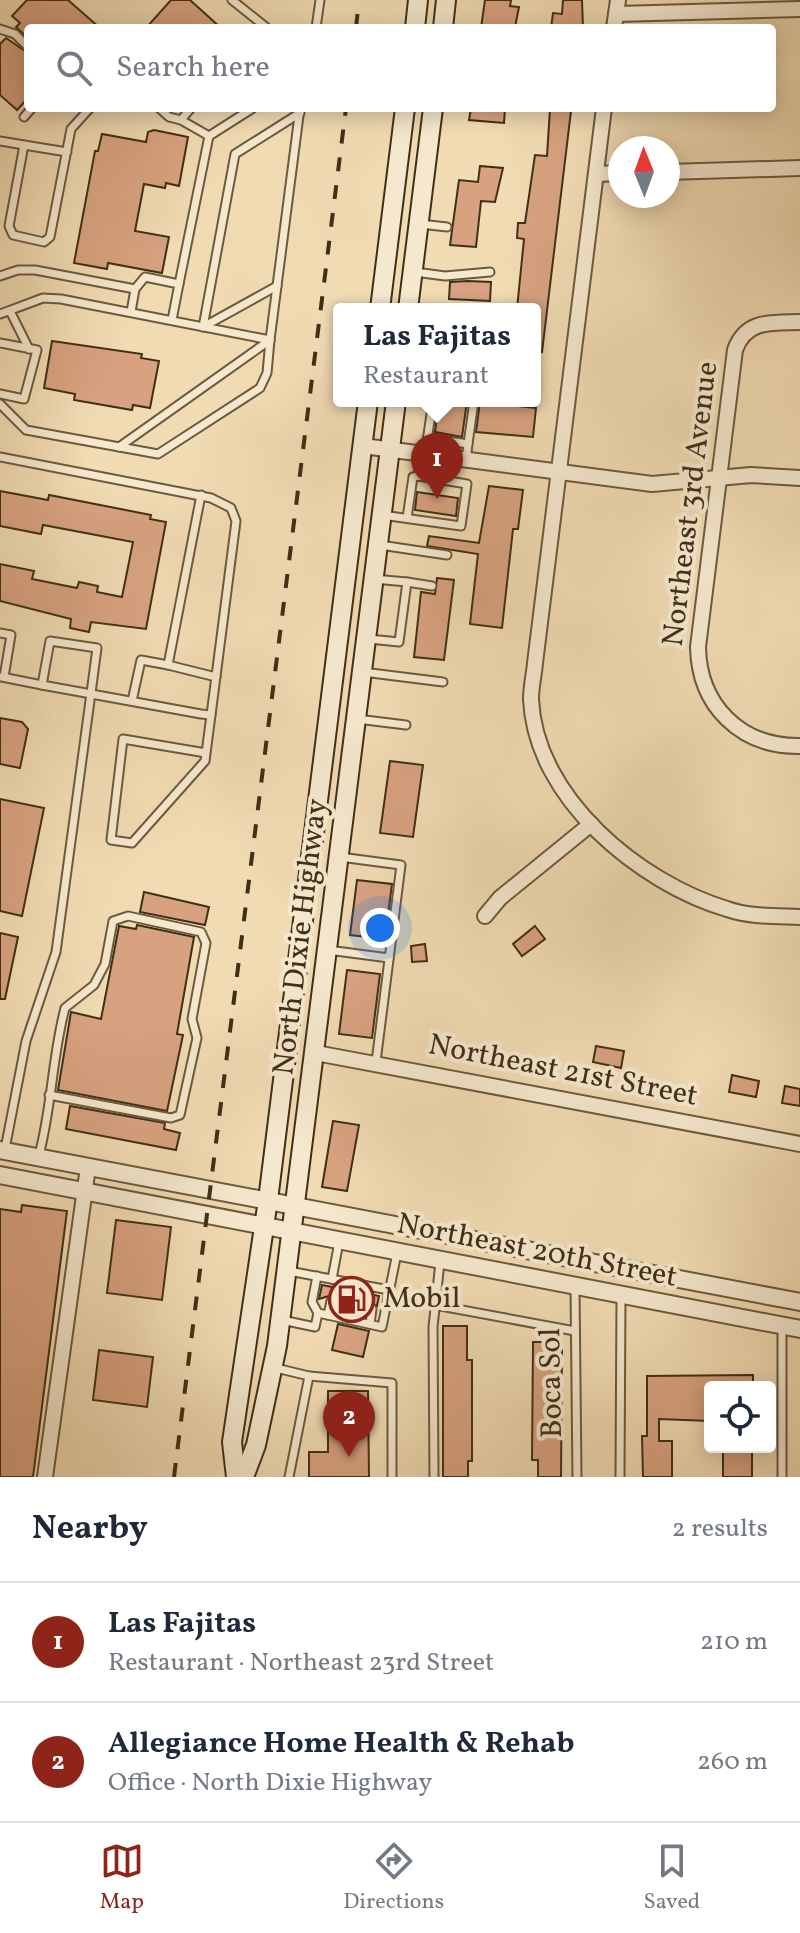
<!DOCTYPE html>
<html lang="en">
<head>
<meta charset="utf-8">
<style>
	:root { --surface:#fff; --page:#f2f2f3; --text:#1f2937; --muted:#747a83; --line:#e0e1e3; --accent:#8f2418 }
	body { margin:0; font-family:Vollkorn,serif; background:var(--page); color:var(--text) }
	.controls { position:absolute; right:24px; bottom:24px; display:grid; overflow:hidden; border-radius:8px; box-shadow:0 4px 20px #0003 }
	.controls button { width:72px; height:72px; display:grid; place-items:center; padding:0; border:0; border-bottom:2px solid var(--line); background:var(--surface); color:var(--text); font:40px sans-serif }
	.compass { position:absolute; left:608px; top:136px; width:72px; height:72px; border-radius:50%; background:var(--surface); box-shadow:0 4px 20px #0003; rotate:359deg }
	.you { position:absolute; left:380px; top:928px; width:28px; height:28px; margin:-20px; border:6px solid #fff; border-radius:50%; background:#1a73e8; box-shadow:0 0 0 12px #1a73e833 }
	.badge { display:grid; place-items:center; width:52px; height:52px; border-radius:50%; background:var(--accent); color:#fff; font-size:26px; font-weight:700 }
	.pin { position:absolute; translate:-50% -66px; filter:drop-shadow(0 2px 4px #0008) }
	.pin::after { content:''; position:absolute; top:42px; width:28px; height:24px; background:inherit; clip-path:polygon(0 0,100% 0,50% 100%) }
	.popup { position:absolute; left:333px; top:303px; width:208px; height:104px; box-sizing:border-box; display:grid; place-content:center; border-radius:8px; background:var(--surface); filter:drop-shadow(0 2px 6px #0005); font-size:26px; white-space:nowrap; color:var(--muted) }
	.popup b { font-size:30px; color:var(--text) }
	.popup::after { content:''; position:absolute; left:50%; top:100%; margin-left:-16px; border:16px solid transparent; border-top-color:var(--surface) }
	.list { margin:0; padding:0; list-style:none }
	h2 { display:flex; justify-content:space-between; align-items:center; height:104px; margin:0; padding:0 32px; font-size:34px }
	h2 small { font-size:26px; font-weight:400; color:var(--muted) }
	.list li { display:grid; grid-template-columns:52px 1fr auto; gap:24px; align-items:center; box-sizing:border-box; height:120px; padding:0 32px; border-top:2px solid var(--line) }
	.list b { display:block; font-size:30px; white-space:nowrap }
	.list p { margin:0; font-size:26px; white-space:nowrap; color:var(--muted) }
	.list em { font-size:26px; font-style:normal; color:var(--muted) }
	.icon { flex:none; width:44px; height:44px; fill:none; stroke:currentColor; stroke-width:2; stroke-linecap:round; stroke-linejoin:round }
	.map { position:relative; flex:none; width:800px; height:1477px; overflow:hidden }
	.search { position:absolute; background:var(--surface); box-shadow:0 4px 20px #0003; left:24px; right:24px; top:24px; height:88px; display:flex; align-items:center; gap:20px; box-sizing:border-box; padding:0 28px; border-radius:8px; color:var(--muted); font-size:30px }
	.sheet { height:344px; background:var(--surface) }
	nav { display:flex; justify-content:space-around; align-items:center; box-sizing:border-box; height:112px; border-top:2px solid var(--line); background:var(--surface); font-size:22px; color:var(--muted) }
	nav a { display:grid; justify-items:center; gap:4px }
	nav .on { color:var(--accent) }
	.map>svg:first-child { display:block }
	.building { fill:#d8a280; stroke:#402f17; stroke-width:2 }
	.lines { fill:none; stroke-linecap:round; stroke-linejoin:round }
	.service-casing { stroke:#6c5a3e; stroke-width:11 }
	.minor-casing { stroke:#6c5a3e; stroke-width:18 }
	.tertiary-casing { stroke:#6c5a3e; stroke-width:20 }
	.secondary-casing { stroke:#402f17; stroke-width:22 }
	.service { stroke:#f6e8ce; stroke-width:7 }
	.minor { stroke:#f6e8ce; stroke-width:14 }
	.tertiary { stroke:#f6e8ce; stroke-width:16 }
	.secondary { stroke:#f6e8ce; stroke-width:18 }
	.rail { stroke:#402f17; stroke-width:4; stroke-dasharray:14 14; stroke-linecap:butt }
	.labels { text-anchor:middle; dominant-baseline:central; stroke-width:8; stroke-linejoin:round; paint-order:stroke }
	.street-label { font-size:30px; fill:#402f17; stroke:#f6e8ce }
	.poi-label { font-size:30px; fill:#402f17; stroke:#f6e8ce; text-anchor:start }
</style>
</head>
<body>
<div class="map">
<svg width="800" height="1477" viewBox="0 0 800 1477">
	<rect width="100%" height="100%" fill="#f1dbb3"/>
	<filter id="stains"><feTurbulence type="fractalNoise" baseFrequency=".0025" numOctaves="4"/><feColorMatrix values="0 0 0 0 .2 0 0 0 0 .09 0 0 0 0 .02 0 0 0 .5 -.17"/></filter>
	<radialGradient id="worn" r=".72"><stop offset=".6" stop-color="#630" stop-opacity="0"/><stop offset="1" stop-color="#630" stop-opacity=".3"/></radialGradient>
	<g class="building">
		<path d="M27,0H68L100,28H28V38L16,27L20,23L12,16Z"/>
		<path d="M171,0H190L221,28H146Z"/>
		<path d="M485,0H511L510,6L519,7L515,27L481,28Z"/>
		<path d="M563,0H582L583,28H551L553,13L562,14Z"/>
		<path d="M6,38L28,53V98L17,110L0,95V44Z"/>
		<path d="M471,108H505L504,123L469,120Z"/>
		<path d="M550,109L571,111L542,352L535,351V309H517L524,239L517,238L518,223H525L535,155L547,156Z"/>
		<path d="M154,130L188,137L179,186L166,183L165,188L144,184L135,231L169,237L162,273L108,263L107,269L74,263L95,151H98L102,134L146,142L148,132Z"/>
		<path d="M480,166L503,168L495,202L481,201L476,247L450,245L459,180L478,182Z"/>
		<path d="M468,281L491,282L490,301L449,299L450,282Z"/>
		<path d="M52,341L142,354L141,358L159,361L150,408L133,405L132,410L74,400L75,394L44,388Z"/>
		<path d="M439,401H467L462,437L435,432Z"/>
		<path d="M480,402L536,408L533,437L476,432Z"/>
		<path d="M489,486L523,490L518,529H513L502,628L470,624L478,554L427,546L429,536L479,543Z"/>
		<path d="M0,491L48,500L49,495L151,515L150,519L166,522L146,629L91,622L89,632L70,628L71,619L0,601V564L34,571L32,579L77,588L79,582L98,586L97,592L122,597L133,542L43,525L41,534L0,526Z"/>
		<path d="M417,492L458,498L456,516L415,510Z"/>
		<path d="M437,578L454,580L444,660L414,657L421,592L435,594Z"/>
		<path d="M0,718L22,722L28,729L20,768L0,764Z"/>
		<path d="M390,761L423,765L413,837L380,833Z"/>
		<path d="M0,799L44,808L22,916L0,911Z"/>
		<path d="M357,880L392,884L385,939L350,935Z"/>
		<path d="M144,892L209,907L205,925L140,912Z"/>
		<path d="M137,925L194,937L177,1034L183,1035L167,1111L58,1090L71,1012L101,1019L119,926L136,929Z"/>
		<path d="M535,926L545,939L522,956L513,944Z"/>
		<path d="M0,933L18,937L5,999H0Z"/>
		<path d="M425,944L427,961L412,962L411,946Z"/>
		<path d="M347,970L380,974L372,1038L339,1034Z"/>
		<path d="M596,1046L624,1051L621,1068L593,1062Z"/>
		<path d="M732,1075L759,1081L756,1097L729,1092Z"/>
		<path d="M785,1086L800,1089V1106L782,1103Z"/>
		<path d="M70,1106L165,1123L164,1129L180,1133L176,1150L66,1129Z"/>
		<path d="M333,1121L359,1125L347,1191L322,1187Z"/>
		<path d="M22,1205L67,1211L33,1477H0V1209L21,1212Z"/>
		<path d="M116,1220L171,1227L162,1300L107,1293Z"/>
		<path d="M322,1285L379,1296L377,1306L370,1303L365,1308L360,1301L351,1305L346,1298L337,1302L332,1295L319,1299Z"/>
		<path d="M338,1324L369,1331L363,1357L332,1350Z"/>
		<path d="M443,1326H467V1360H472V1461H468V1477H443Z"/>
		<path d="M533,1342H562L561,1477H538V1460H532Z"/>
		<path d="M99,1350L153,1357L147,1407L93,1400Z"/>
		<path d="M753,1375V1387H710V1421L659,1419V1441H672V1477H643L642,1436H647V1376Z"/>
		<path d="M328,1391H368L369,1477H309V1452H328Z"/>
		<rect x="723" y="1447" width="29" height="30"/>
	</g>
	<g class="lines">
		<defs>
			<g id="service">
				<path d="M232,0L267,28"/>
				<path d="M316,28L320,0"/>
				<path d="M0,29L15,34L28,47"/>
				<path d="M159,108L169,117L181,120L191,108"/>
				<path d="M24,117L32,108"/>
				<path d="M209,136L253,108"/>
				<path d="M0,141L24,145"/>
				<path d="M67,152L24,145L9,226L13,235L44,242L50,237L71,129L90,108"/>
				<path d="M420,224L447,227"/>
				<path d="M415,272L445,276L490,272"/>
				<path d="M0,276L18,270H35L135,289L131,312"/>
				<path d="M179,284L209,136L181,120"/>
				<path d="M277,286L203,327L235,154L300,113"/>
				<path d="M135,289L145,277L179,284L172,320"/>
				<path d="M10,311L29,349"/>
				<path d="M0,314L43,298L61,299L270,340L300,108"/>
				<path d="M0,343L37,350L24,399L0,394"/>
				<path d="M0,404L26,430L158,454L260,388L267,373L270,340"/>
				<path d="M428,438L468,444L466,460"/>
				<path d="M468,444L474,401"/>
				<path d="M119,447L270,340"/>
				<path d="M425,454L433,401"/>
				<path d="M0,457L211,498L231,508L236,521L211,715"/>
				<path d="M201,495L168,665L216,677"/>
				<path d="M382,515L461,526L467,484L418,476L421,455"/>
				<path d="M407,518L413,477L418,476"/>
				<path d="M380,545L447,555"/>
				<path d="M407,582L432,586"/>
				<path d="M0,633L11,635L4,677"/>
				<path d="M369,639L399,642L407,582L374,579"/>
				<path d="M363,672L443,682"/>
				<path d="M2,677L42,685"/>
				<path d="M132,701L141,660L168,665"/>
				<path d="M357,719L406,725"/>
				<path d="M340,857L401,865L376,1062"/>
				<path d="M328,950L389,958"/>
				<path d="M5,1149L26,1041L56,952L89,708L97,648L50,641L42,685L201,714L211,715L205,761L132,843L111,840L123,739L206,753"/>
				<path d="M39,1155C52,1107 52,1057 65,1008L94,985L105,964L113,921L128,916L201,932L206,943L192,1019L197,1038L180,1115L171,1118L49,1095"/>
				<path d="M289,1271L389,1290"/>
				<path d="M317,1276L312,1302L318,1313"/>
				<path d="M332,1279L339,1242"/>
				<path d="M575,1288L577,1477"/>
				<path d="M435,1305L575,1331"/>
				<path d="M328,1315L331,1301"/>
				<path d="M342,1318L345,1304"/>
				<path d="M282,1320L315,1327L318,1313L382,1327L397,1253"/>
				<path d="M356,1321L359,1307"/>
				<path d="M370,1324L372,1309"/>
				<path d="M782,1327V1477"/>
				<path d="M276,1368L309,1376L289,1477"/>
				<path d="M309,1376L392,1383V1477"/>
				<path d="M434,1477L433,1327L440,1262"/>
				<path d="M620,1477L621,1296"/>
			</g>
			<g id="minor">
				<path d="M616,14L800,9"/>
				<path d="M614,28L618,0"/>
				<path d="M604,108L535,663C534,675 531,687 531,699C535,798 640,883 727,909C750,917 775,916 800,917"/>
				<path d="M668,172L800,168"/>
				<path d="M596,174L620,173"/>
				<path d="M800,322C772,323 746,319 735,350L698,647C699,705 740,747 800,746"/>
				<path d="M363,446L652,484L751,475L800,478"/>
				<path d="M485,916L500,898L591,824"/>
				<path d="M316,1053L800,1144"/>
				<path d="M45,1477L88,1167"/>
			</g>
			<g id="tertiary">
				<path d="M0,1150L800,1302"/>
				<path d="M0,1175L800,1329"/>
			</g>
			<g id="secondary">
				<path d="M415,28L418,0"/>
				<path d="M443,28L446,0"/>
				<path d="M380,309L405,108"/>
				<path d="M408,309L433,108"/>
				<path d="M236,1477L232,1442L268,1200L368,401"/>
				<path d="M244,1477L256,1445L277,1346L396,401"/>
			</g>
		</defs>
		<use href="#service" class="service-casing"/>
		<use href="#minor" class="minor-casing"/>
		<use href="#tertiary" class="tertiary-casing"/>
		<use href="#secondary" class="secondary-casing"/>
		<use href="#service" class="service"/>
		<use href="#minor" class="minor"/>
		<use href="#tertiary" class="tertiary"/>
		<use href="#secondary" class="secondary"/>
		<g class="rail">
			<path d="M356,28L359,0"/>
			<path d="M174,1477L346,108"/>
		</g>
	</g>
	<defs>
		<symbol id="fuel-ring" viewBox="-11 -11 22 22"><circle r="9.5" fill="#f6e8ce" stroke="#8f2418" stroke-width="1.5"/><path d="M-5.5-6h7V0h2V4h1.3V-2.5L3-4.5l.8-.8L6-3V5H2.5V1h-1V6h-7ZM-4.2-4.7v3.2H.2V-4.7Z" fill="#8f2418"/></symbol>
	</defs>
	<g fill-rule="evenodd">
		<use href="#fuel-ring" x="326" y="1274" width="51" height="51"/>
	</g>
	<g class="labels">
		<g class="street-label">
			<text transform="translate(691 504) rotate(-83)">Northeast 3rd Avenue</text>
			<text transform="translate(301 937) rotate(-83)">North Dixie Highway</text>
			<text transform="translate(563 1071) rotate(11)">Northeast 21st Street</text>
			<text transform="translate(537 1251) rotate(11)">Northeast 20th Street</text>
			<text transform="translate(552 1383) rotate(-91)">Boca Sol</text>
		</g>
		<g class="poi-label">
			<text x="383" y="1299">Mobil</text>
		</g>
	</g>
	<rect width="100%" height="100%" filter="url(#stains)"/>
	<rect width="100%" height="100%" fill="url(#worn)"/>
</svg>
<div class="controls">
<button><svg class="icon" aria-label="locate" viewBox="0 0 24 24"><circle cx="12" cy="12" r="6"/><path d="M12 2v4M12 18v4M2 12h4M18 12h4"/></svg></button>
</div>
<svg class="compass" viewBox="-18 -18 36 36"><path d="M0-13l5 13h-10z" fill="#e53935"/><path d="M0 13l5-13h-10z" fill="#747a83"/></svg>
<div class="you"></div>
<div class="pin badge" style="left:437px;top:499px">1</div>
<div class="popup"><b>Las Fajitas</b>Restaurant</div>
<div class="pin badge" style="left:349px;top:1457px">2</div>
<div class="search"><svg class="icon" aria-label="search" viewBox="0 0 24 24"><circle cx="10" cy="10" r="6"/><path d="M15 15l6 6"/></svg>Search here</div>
</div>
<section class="sheet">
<h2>Nearby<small>2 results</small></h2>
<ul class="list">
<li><span class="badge">1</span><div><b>Las Fajitas</b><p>Restaurant · Northeast 23rd Street</p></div><em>210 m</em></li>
<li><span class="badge">2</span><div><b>Allegiance Home Health &amp; Rehab</b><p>Office · North Dixie Highway</p></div><em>260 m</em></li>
</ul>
</section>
<nav>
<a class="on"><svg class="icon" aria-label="map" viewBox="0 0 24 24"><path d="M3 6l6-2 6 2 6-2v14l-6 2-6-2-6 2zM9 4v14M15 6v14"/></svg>Map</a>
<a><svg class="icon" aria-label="directions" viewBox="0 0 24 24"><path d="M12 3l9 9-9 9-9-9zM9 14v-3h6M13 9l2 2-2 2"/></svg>Directions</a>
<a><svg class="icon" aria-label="saved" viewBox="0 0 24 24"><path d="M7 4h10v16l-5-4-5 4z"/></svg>Saved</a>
</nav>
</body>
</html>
